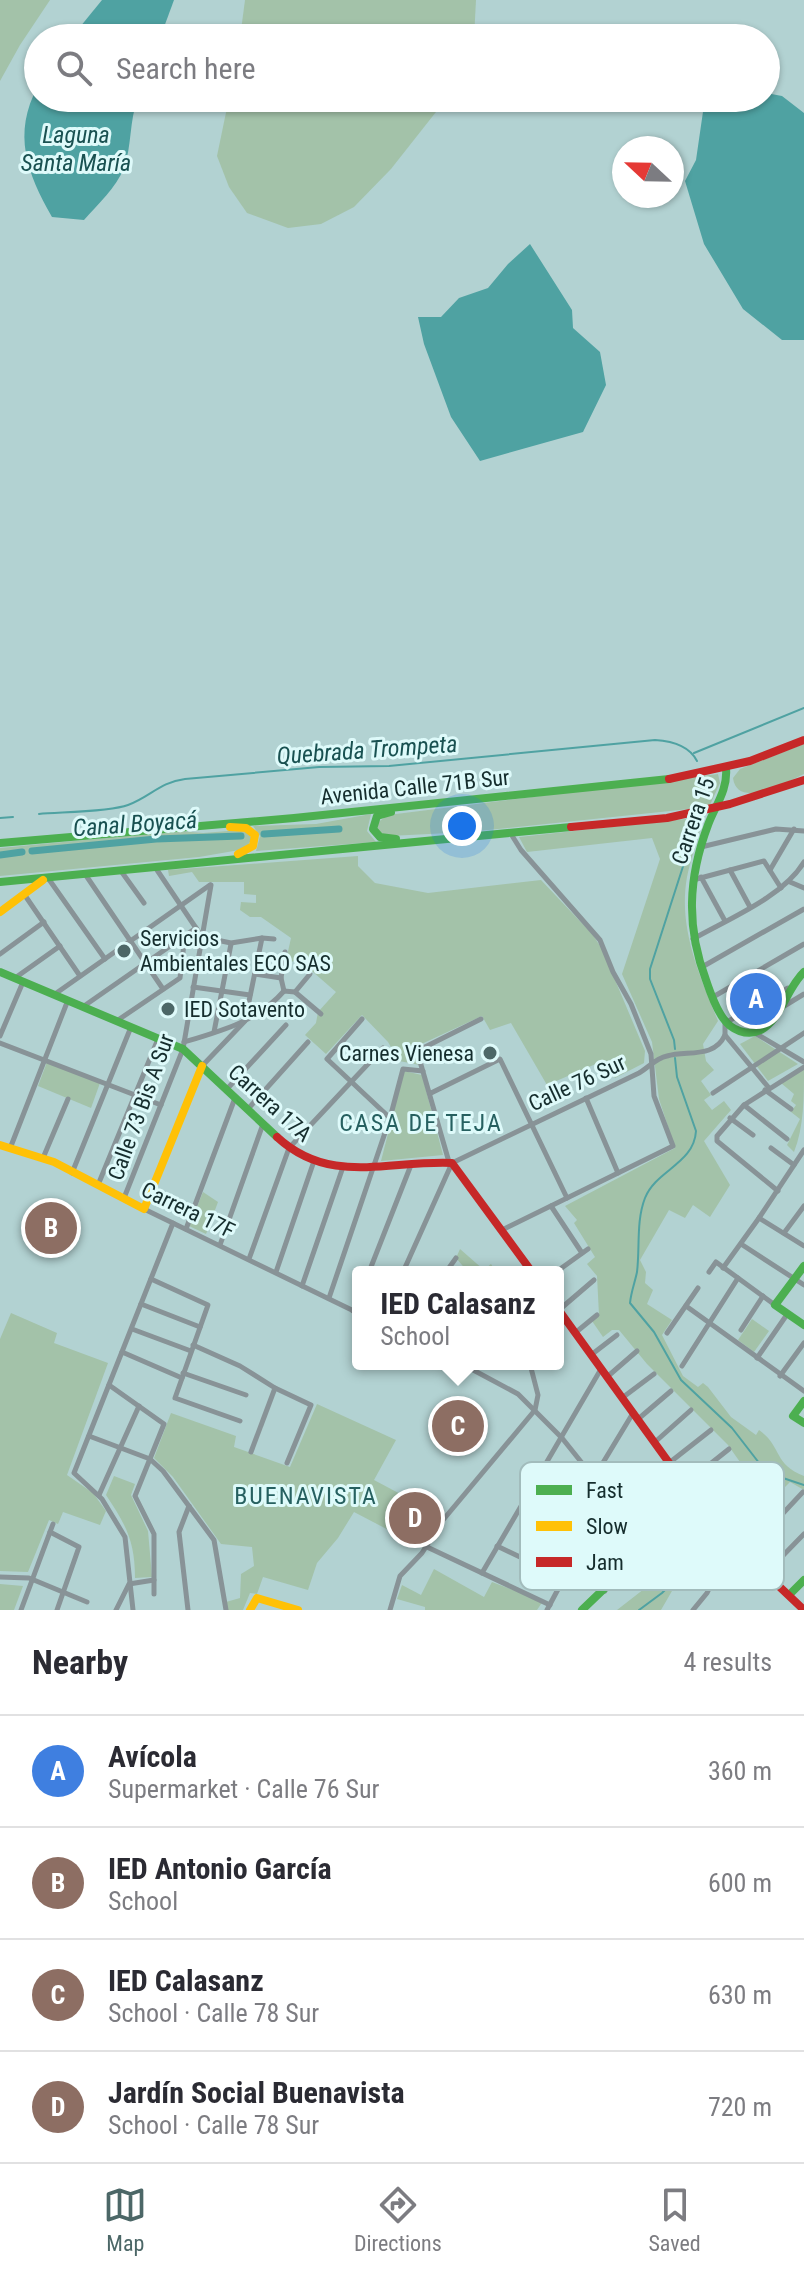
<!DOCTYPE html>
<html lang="en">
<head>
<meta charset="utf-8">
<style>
	:root { --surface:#fff; --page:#f7f7f7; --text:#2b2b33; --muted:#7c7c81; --line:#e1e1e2; --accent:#4c6767 }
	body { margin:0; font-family:"Roboto Condensed",sans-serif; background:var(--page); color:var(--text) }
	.compass { position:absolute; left:612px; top:136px; width:72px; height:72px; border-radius:50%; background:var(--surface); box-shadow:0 2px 6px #0004; rotate:292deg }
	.you { position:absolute; left:462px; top:826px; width:28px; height:28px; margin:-20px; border:6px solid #fff; border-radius:50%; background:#1a73e8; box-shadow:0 0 0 12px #1a73e833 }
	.badge { display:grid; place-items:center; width:52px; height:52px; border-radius:50%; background:var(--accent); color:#fff; font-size:26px; font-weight:700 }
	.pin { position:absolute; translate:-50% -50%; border:4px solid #fff; box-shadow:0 2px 8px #0006 }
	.popup { position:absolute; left:352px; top:1266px; width:212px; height:104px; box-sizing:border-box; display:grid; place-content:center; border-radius:8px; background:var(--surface); filter:drop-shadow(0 2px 6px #0005); font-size:26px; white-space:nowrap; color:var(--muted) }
	.popup b { font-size:30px; color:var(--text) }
	.popup::after { content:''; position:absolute; left:50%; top:100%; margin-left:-16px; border:16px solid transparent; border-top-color:var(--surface) }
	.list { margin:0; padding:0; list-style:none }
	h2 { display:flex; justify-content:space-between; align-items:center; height:104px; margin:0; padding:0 32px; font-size:34px }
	h2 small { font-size:26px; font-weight:400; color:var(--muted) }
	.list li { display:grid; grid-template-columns:52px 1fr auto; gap:24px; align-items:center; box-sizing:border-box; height:112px; padding:0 32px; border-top:2px solid var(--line) }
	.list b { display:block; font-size:30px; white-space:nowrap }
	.list p { margin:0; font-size:26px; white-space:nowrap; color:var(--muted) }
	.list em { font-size:26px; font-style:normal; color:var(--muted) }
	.icon { flex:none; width:44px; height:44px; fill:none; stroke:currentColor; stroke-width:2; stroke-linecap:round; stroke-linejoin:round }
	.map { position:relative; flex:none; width:804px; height:1610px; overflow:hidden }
	.search { position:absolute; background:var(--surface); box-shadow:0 2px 6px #0004; left:24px; right:24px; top:24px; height:88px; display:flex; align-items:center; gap:20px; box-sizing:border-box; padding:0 28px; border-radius:44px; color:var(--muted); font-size:30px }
	.sheet { height:552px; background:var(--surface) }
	nav { display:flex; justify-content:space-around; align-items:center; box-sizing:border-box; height:112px; border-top:2px solid var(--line); background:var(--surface); font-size:22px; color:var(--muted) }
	nav a { display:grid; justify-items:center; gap:4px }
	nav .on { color:var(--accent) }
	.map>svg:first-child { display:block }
	.green { fill:#a3c2a9 }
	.water { fill:#4fa2a2 }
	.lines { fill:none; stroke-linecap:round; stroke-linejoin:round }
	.stream { stroke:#4fa2a2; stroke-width:2 }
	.canal { stroke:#4fa2a2; stroke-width:7 }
	.street { stroke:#889397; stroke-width:5 }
	.fast { stroke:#4caf50; stroke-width:8 }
	.slow { stroke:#ffc107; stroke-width:8 }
	.jam { stroke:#c62828; stroke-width:8 }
	.poi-dot { fill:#4c6767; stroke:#defafa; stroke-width:3 }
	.labels { text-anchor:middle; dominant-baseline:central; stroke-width:6; stroke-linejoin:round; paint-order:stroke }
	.street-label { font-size:22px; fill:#152d2d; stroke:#defafa }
	.poi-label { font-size:22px; fill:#152d2d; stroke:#defafa; text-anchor:start }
	.water-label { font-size:24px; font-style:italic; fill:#195151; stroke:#defafa }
	.neighbourhood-label { font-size:24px; letter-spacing:2px; fill:#266060; stroke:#defafa }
	.key { fill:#defafa; stroke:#a2bcbc; stroke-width:2 }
	.key-label { font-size:22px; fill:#152d2d }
</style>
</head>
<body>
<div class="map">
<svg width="804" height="1610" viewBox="0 0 804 1610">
	<rect width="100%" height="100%" fill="#b2d2d2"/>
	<g class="green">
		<path d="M0,0H50L20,45L0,81Z"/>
		<path d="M245,0H476L474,38H240Z"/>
		<path d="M229,98H447L391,169L354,207L321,224L288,228L247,213L229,187L217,156Z"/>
		<path d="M804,744V774C787,782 737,810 733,778L740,769Z"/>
		<path d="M718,774L720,783L710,805L689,809L469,832L389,836L378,832L377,823L388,815Z"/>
		<path d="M371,814L367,831L376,842L256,851L260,836L253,826L316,824Z"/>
		<path d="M703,817C699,837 691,857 687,877C678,928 699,974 718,1021L703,1044L706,1061L714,1070L701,1081L711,1095L704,1100L712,1110L724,1101L731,1110L704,1141L730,1185L710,1217L693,1205L685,1218L669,1210L640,1260L646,1272L645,1283L653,1290L647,1304L672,1320L662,1335L683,1376L698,1387L703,1383L708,1387L731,1417L756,1435L759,1430C782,1446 773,1464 804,1476V1490L790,1482L785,1487L774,1478L764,1489L773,1501L738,1538L721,1520L759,1489L728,1445L647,1364L619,1330H612L603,1337L592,1321L599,1315L597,1276L587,1264L595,1257L574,1223L577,1220L565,1206L675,1148L659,1099L652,1042L622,974L660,859L652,838L527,852L519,837Z"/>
		<path d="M241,830L248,832L252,839L245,849L199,857L0,876V848L178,831L203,833Z"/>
		<path d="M358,856V866L375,883L428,893L541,880L593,935L602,949L645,1051L644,1063L615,1078L605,1060L547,1085L511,1023L490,1030L482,1016L415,1047L420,1065L399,1061L388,1042L362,1015L326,1054L305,1035L316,1023L318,1012L336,992L298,959L285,965L291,938L261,917H250L240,910L241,902L256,903V895L244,894V882H199L192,872L169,876L168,870Z"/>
		<path d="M755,1036L798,1064L768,1081L740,1044Z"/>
		<path d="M47,1062L100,1083L91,1108L38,1086Z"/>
		<path d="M804,1069C804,1097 804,1127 794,1152L787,1145L800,1119L791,1112L796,1105L791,1101L794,1094L781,1083Z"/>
		<path d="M404,1071L422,1075L443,1155L381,1161Z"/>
		<path d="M203,1192L218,1202L206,1234L189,1226Z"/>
		<path d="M460,1249L484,1270L491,1264L496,1272H468L456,1258Z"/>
		<path d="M11,1313L57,1333L54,1343L108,1363L67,1475L93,1493L106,1511L100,1525L63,1512L58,1524L49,1520L28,1572L0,1571V1339Z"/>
		<path d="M752,1319L769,1331L754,1352L738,1340Z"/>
		<path d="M317,1404L396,1440L374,1480L440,1515L421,1547L354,1512L338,1538L317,1563L308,1590L263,1577L257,1594L250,1593L243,1610H228L226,1602L240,1598L241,1574L254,1566L252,1547L221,1544L173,1477L154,1458L171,1413L236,1436L234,1447L290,1467Z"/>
		<path d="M114,1476L135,1484L131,1495L148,1531L152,1577L135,1578C135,1541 126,1525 106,1495Z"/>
		<path d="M706,1523L720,1538L724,1551L707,1583L703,1576L684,1588L676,1584L661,1610H617L653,1582L681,1543L695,1547Z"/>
		<path d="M434,1569L484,1597L492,1582L543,1601L537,1610H425V1607L397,1599L402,1585L421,1595Z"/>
		<path d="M0,1584L23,1586L14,1610H0Z"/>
	</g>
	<g class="water">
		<path d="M102,0H174L160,38H71Z"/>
		<path d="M38,86V98H138C129,121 132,146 124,168C116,188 98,204 84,220L52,217C27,173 12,134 38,86Z"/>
		<path d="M766,93L782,96L804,113V340H782L743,309L704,244L685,181L696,160L705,98H766Z"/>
		<path d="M530,244L572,310L573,328L600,352L606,385L583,432L480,461L451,417L424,344L418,317H441L459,298L488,288L508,264Z"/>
	</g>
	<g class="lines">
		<g class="stream">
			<path d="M694,753L804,708"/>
			<path d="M39,814C61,812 109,812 128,805C150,797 160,782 185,779L319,767L389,766L655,740C671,741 689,745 697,761"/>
			<path d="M0,818L13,817"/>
			<path d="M675,1049L674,1040L650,979V969L696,826"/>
			<path d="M675,1058L677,1077L696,1131C694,1164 656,1170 645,1198C636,1221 640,1248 637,1272C635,1282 631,1292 630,1303L654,1332L681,1380L732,1428L763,1468L777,1476L804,1485"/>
			<path d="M639,1610L662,1593L673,1582L689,1572L712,1540L760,1506L763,1495L757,1463"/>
		</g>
		<g class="canal">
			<path d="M264,834L339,829"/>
			<path d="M32,851L156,839L241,836"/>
			<path d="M0,855L22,852"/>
		</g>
		<g class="street">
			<path d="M701,847L776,829L804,831"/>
			<path d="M155,867L202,937L231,943L262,938L274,939"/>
			<path d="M730,870L750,907"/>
			<path d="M770,870L794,829"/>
			<path d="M121,871L144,903"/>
			<path d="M85,874L163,989"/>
			<path d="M701,877L725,921"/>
			<path d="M48,878L105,959"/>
			<path d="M693,880L764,861L781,888"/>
			<path d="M790,882L804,888"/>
			<path d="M24,894L80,976"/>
			<path d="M693,939C728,919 783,897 804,862"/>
			<path d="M0,954L44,922"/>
			<path d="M702,967L804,909"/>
			<path d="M255,974L281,978"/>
			<path d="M15,978L60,946"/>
			<path d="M193,987L250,995"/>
			<path d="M284,991L295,992L321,1014"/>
			<path d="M284,991L281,978L285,952"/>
			<path d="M295,992L310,974"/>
			<path d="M55,994L210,885"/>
			<path d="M713,997L804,944"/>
			<path d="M84,1006L196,928"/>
			<path d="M781,1008L804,994"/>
			<path d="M362,1019L327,1059L390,1118"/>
			<path d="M118,1020L180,978L185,935"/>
			<path d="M214,1032L231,944"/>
			<path d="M755,1033L804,1062"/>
			<path d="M725,1035L769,1088"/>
			<path d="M0,1036L23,982"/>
			<path d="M184,1042C221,1031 258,1021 284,991"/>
			<path d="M0,1043L161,1105"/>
			<path d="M202,1066L245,1021L262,938"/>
			<path d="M227,1089L286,1025"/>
			<path d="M765,1090L791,1109"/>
			<path d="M431,1093L500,1059L567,1198"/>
			<path d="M713,1093L804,1033"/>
			<path d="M586,1098L618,1173"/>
			<path d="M744,1105L787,1139"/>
			<path d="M248,1109L308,1042"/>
			<path d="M730,1118L753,1135"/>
			<path d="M11,1146L68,1000"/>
			<path d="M771,1148L794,1165"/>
			<path d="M43,1158L68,1099"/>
			<path d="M449,1162L417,1051L481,1019"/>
			<path d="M72,1173L131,1027"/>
			<path d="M98,1185L158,1039"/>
			<path d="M778,1191L717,1141V1136L744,1105L804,1067"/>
			<path d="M124,1198L183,1049L211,885"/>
			<path d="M551,1206L582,1253"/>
			<path d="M144,1209L358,1313"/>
			<path d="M759,1218L804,1246"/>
			<path d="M186,1229L235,1098"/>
			<path d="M502,1230L673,1146L654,1096L651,1054L631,1004L613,972L600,940L521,850L511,834"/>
			<path d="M784,1233L804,1206"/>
			<path d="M741,1244L804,1285"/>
			<path d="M220,1245L263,1124"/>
			<path d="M249,1259L289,1148L383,1048"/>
			<path d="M723,1268L759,1218L804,1150"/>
			<path d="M276,1272L314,1161"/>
			<path d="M369,1272L411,1165"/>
			<path d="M403,1272L452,1163L639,1073C648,1068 656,1058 667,1056C687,1050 714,1059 725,1035V1023L788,988"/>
			<path d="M446,1272L456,1258"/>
			<path d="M556,1272L588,1249"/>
			<path d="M709,1272L716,1262L775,1305"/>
			<path d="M151,1279L208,1305L175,1398L240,1421"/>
			<path d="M302,1286L343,1167"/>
			<path d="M329,1298L390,1118L403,1069L423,1071"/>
			<path d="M141,1304L200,1327"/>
			<path d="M686,1306L804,1391"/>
			<path d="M559,1310L594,1280"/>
			<path d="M353,1311L358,1299"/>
			<path d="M132,1329L191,1351"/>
			<path d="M741,1330L763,1296"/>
			<path d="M575,1333L597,1315"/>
			<path d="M667,1333L698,1288"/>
			<path d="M193,1345L240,1366L275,1388L311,1405L287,1463"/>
			<path d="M122,1352L182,1378"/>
			<path d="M591,1355L617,1335"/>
			<path d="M757,1358L788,1313"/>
			<path d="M462,1364L518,1394L562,1438L594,1478L653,1520"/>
			<path d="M682,1366L738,1278"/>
			<path d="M183,1373L246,1395"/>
			<path d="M780,1376L804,1343"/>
			<path d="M607,1377L637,1351"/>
			<path d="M109,1385L164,1424L135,1496L154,1534V1594"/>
			<path d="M622,1398L654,1374"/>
			<path d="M637,1420L671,1391"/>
			<path d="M89,1436L150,1459L163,1471L214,1540L226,1610"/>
			<path d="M655,1442L691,1410"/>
			<path d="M251,1452L275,1388"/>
			<path d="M669,1463L711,1430"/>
			<path d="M685,1484L729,1449"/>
			<path d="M99,1495L139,1406"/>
			<path d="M701,1507L745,1472"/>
			<path d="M675,1530L696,1500"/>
			<path d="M50,1532L79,1547L57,1610"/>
			<path d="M497,1546L564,1578"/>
			<path d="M427,1547L550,1605"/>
			<path d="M552,1547L579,1561L605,1591"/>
			<path d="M697,1550L714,1523"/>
			<path d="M745,1554L803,1492"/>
			<path d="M540,1567L633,1413"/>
			<path d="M482,1573L601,1369"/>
			<path d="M766,1573L804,1534"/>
			<path d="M0,1577L29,1578L87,1602"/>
			<path d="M21,1610L53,1524"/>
			<path d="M116,1610L129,1584L154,1580"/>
			<path d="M133,1610L125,1537L102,1499L74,1473L173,1223"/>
			<path d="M188,1610L179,1532L189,1506"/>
			<path d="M390,1610L400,1576L422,1553L443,1520L535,1410L538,1395L530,1364"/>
			<path d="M547,1610L564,1578L589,1550L615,1531L630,1506"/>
			<path d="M693,1610L707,1593L732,1541"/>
		</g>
		<g class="fast">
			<path d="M726,768C728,790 715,806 708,825C688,878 686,927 706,980C710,992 715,1007 723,1018C731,1030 747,1037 761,1030C781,1019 787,988 804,972"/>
			<path d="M391,812L377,816L373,829L380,837L396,839"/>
			<path d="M0,843L294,818L669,779"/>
			<path d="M0,882L571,827"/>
			<path d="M0,972L183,1049L277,1137"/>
			<path d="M804,1266L775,1305L804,1325"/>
			<path d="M804,1401L793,1416L804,1423"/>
			<path d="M789,1595L804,1580"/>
			<path d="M582,1610L633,1561L676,1474"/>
		</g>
		<g class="slow">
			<path d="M230,827L246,828L255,835L253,846L238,854"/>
			<path d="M0,912L43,880"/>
			<path d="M0,1145L54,1162L144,1209L202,1066"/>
			<path d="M250,1610L257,1598L298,1610"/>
		</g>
		<g class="jam">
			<path d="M669,779L750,761L804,740"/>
			<path d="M571,827L667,818L730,804L804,780"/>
			<path d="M277,1137C330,1186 388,1160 452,1163L532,1272"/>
			<path d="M558,1309L701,1507L725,1535L804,1610"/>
		</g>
	</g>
	<g class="poi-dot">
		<circle cx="124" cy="951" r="8"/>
		<circle cx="168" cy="1009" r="8"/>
		<circle cx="490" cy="1053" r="8"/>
	</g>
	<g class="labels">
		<g class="street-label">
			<text transform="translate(415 787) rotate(-6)">Avenida Calle 71B Sur</text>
			<text transform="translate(693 821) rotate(-71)">Carrera 15</text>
			<text transform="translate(577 1083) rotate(-25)">Calle 76 Sur</text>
			<text transform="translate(270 1103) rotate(42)">Carrera 17A</text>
			<text transform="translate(141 1107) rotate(-70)">Calle 73 Bis A Sur</text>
			<text transform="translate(188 1210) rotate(26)">Carrera 17F</text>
		</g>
		<g class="poi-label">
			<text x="140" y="938">Servicios<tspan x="140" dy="25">Ambientales ECO SAS</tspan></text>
			<text x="184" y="1009">IED Sotavento</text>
			<text x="474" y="1053" text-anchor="end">Carnes Vienesa</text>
		</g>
		<g class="water-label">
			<text x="76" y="135">Laguna<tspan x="76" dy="28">Santa María</tspan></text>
			<text transform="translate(367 750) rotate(-4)">Quebrada Trompeta</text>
			<text transform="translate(135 824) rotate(-4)">Canal Boyacá</text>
		</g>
		<g class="neighbourhood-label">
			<text x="421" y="1123">CASA DE TEJA</text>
			<text x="306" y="1496">BUENAVISTA</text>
		</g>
	</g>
	<rect x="520" y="1462" width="264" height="128" rx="12" class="key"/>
	<rect x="536" y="1485" width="36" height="10" fill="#4caf50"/>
	<rect x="536" y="1521" width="36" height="10" fill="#ffc107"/>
	<rect x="536" y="1557" width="36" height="10" fill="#c62828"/>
	<g class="key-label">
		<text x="586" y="1498">Fast</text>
		<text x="586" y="1534">Slow</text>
		<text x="586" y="1570">Jam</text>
	</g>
</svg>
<svg class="compass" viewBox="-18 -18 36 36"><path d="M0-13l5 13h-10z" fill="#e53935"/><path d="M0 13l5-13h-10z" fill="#7c7c81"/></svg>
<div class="you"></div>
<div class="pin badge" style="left:756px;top:999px;background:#3f7fe0">A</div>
<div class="pin badge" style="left:51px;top:1228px;background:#8d6e63">B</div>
<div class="pin badge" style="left:458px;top:1426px;background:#8d6e63">C</div>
<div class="popup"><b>IED Calasanz</b>School</div>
<div class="pin badge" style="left:415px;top:1518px;background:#8d6e63">D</div>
<div class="search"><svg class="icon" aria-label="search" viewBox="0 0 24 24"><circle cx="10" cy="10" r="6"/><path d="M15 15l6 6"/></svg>Search here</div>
</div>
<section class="sheet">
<h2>Nearby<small>4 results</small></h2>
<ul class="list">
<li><span class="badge" style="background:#3f7fe0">A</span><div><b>Avícola</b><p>Supermarket · Calle 76 Sur</p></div><em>360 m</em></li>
<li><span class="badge" style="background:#8d6e63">B</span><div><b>IED Antonio García</b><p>School</p></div><em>600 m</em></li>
<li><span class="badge" style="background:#8d6e63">C</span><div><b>IED Calasanz</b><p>School · Calle 78 Sur</p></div><em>630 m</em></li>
<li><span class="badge" style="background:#8d6e63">D</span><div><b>Jardín Social Buenavista</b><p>School · Calle 78 Sur</p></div><em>720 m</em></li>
</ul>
</section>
<nav>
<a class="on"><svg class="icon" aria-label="map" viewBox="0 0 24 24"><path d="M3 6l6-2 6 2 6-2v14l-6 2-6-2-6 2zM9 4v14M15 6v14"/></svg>Map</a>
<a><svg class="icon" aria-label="directions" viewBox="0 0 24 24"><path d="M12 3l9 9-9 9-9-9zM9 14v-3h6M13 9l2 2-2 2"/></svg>Directions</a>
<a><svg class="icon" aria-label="saved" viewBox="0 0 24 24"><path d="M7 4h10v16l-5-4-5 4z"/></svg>Saved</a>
</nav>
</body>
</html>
